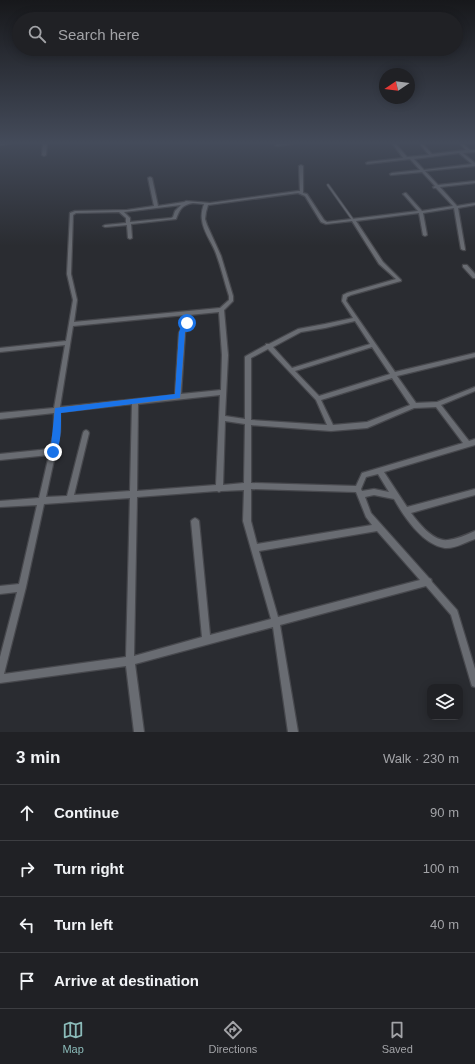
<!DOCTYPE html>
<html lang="en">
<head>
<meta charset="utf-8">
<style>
	:root { --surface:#202125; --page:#28292d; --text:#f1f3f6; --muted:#a2a3a7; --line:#3d3e42; --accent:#8bbbb9 }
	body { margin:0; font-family:Arial,sans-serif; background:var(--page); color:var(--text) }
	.controls { position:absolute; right:12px; bottom:12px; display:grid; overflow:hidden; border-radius:8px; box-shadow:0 2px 10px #0003 }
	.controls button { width:36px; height:36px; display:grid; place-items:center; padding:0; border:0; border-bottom:1px solid var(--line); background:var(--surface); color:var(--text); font:20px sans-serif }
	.compass { position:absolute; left:379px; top:68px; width:36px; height:36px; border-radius:50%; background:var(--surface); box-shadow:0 2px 10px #0003; rotate:257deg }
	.stop { position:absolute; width:12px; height:12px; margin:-9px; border:3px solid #1a73e8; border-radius:50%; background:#fff }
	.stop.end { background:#1a73e8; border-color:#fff; box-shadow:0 1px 4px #0008 }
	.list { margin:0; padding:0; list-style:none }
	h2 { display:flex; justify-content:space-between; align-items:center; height:52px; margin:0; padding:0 16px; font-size:17px }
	h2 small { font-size:13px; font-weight:400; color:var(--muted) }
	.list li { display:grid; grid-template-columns:26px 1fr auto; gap:12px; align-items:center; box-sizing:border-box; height:56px; padding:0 16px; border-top:1px solid var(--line) }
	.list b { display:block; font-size:15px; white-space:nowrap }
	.list em { font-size:13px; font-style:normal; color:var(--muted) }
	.icon { flex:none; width:22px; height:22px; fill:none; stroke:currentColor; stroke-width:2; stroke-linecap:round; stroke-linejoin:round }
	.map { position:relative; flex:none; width:475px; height:732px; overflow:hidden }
	.search { position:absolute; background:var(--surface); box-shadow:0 2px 10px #0003; left:12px; right:12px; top:12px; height:44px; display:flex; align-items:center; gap:10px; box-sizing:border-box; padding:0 14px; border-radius:22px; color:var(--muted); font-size:15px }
	.sheet { height:276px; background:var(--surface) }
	nav { display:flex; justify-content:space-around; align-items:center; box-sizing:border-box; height:56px; border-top:1px solid var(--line); background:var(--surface); font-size:11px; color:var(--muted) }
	nav a { display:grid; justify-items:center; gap:2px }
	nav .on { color:var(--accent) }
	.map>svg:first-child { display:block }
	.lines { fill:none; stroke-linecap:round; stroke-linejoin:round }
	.lane-casing { stroke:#47484d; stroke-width:3.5 }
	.street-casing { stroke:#47484d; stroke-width:2.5 }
	.lane { stroke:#696c72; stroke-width:2 }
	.street { fill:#696c72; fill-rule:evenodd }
	.route { fill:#1a73e8 }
</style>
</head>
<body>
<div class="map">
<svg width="475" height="732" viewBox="0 0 475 732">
	<rect width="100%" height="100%" fill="#2a2c31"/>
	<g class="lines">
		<defs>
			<path id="lane" d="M328,185L353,220"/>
			<g id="street">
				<path d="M0,143H14L0,145Z"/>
				<path d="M43,143H47L46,155L44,156L42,155Z"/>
				<path d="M282,143H297L277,146L275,145Z"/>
				<path d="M392,143H395L407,157L429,155L419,143H422L432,154L466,150L459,143H462L470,150H475V152L463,153L475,163V166L425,171L438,185L475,181V183L440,187L457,206L475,203V205L458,208L465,249V250H463L461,249L454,208L423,213L427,235L425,236L423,235L419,213L356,221L383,262L401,280V281L351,295L347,297L346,301L395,372L475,353V357L397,376L416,403L437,402L475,387V391L441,405L469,441L475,439V445L384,472L407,507L475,489V495L411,513C419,523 433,542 448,540C457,539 466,535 475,531V539C466,542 455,549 445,548C423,545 404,517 394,499L374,495L365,497L371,513L429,578L431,579L432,582L457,610L458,613L475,669V687L472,686L471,683L451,615L426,586L280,625L298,732H288L273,627L135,664L144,732H134L126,666L0,683V657L17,592L0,594V586L19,584L37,505L0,507V501L39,498L49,455L0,460V454L50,449L54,432V413L0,419V413L54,408L65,345L0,352V348L66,341L73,300L67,274L70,213L75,211L127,210L154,206L148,178L150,177L152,178L158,206L184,202L186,201L210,203L298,191H300L299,166L301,165L303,166V193L307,194L324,220L327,222L418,211L404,195L403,194L405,193H406L422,211L453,206L436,188H434L433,187L435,186L422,172L391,175L390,174L392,173L420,170L410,159L367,164L366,163L368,162L403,158ZM459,153L472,164L424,170L414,159ZM298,193L305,196L321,222L326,224L352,221L379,264L396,279L347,293L343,295L342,301L353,318L325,324L298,329L269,344H266V345L246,356L245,357V419L225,416L228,355L224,310L233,301V296L221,256L207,225L205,219L206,212L208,205ZM193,203L204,204C202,210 201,214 202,220C203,231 211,241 215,251C221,266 224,281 229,296V300L220,308L74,322L77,300L71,274L73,215L76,213L119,212L126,218V223L105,225L103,226L105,227L127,225L128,238L130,239L132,238L131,224L176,219C180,209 182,205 193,203ZM181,205L175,211L173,217L171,218L130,222V218L124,212ZM219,312L222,355L221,390L181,394L185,333L190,323L189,315ZM185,315L184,323L179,333L175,395L60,407L73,326ZM355,321L370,344L292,368L273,347L301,332L325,328ZM372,347L390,374L319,396L295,371ZM268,349L316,400L327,425L251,420V358ZM392,378L410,405L367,422L333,425L321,400ZM220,395L216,485L137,491L138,404ZM132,404L130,491L74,495L89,433L88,431L86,430L84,431L83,433L67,496L46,497L60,432V412ZM436,407L463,443L362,473L356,486L251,483V425L331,431L367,428L414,408ZM225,421L245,424L244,483L223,485ZM378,474L389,492L374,489L362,491L361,489L366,477ZM251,489L356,492L366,517L372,525L257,544L251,521ZM244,490L243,521L271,619L210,635L199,521L197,519L195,518L193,519L191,521L202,637L134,656L137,497L217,491L219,492L221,491ZM130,498L126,657L4,674L26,587L44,504ZM377,531L420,580L278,617L259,551Z"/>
				<path d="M463,265H467L475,274V278H473L463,267Z"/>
			</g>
		</defs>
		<use href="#lane" class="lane-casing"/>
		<use href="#street" class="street-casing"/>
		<use href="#lane" class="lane"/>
		<use href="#street" class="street"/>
	</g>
	<linearGradient id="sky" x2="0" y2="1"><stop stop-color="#17181b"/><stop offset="0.58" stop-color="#444b5a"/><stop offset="1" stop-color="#444b5a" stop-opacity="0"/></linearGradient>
	<rect width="475" height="246" fill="url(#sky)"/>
	<path class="route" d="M184,321L190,323L185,332L180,398L61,413C61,423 62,450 53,455L50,454L55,408L175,394L179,332Z"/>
</svg>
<div class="controls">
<button><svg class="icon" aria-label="layers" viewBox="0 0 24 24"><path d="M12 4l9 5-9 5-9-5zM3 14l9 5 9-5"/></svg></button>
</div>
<svg class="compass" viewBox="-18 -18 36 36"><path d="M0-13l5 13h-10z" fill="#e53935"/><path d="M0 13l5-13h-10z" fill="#a2a3a7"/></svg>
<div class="stop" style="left:187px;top:323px"></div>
<div class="stop end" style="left:53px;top:452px"></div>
<div class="search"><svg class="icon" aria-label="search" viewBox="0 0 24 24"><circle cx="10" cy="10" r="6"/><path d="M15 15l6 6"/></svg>Search here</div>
</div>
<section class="sheet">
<h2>3 min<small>Walk · 230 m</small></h2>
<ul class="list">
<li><svg class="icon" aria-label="ahead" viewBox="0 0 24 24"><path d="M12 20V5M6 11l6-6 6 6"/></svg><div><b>Continue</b></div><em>90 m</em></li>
<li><svg class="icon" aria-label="right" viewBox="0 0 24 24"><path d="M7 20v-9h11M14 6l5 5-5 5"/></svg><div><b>Turn right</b></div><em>100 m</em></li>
<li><svg class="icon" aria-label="left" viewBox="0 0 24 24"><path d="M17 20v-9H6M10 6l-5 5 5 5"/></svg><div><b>Turn left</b></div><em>40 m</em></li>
<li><svg class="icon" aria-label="arrive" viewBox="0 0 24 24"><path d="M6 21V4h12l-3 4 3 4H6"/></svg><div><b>Arrive at destination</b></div></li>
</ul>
</section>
<nav>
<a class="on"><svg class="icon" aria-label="map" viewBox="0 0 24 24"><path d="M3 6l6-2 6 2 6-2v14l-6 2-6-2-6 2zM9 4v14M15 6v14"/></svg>Map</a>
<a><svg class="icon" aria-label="directions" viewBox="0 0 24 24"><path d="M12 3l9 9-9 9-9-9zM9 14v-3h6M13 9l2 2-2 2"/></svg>Directions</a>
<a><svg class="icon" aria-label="saved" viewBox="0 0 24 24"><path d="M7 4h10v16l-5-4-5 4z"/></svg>Saved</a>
</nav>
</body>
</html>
